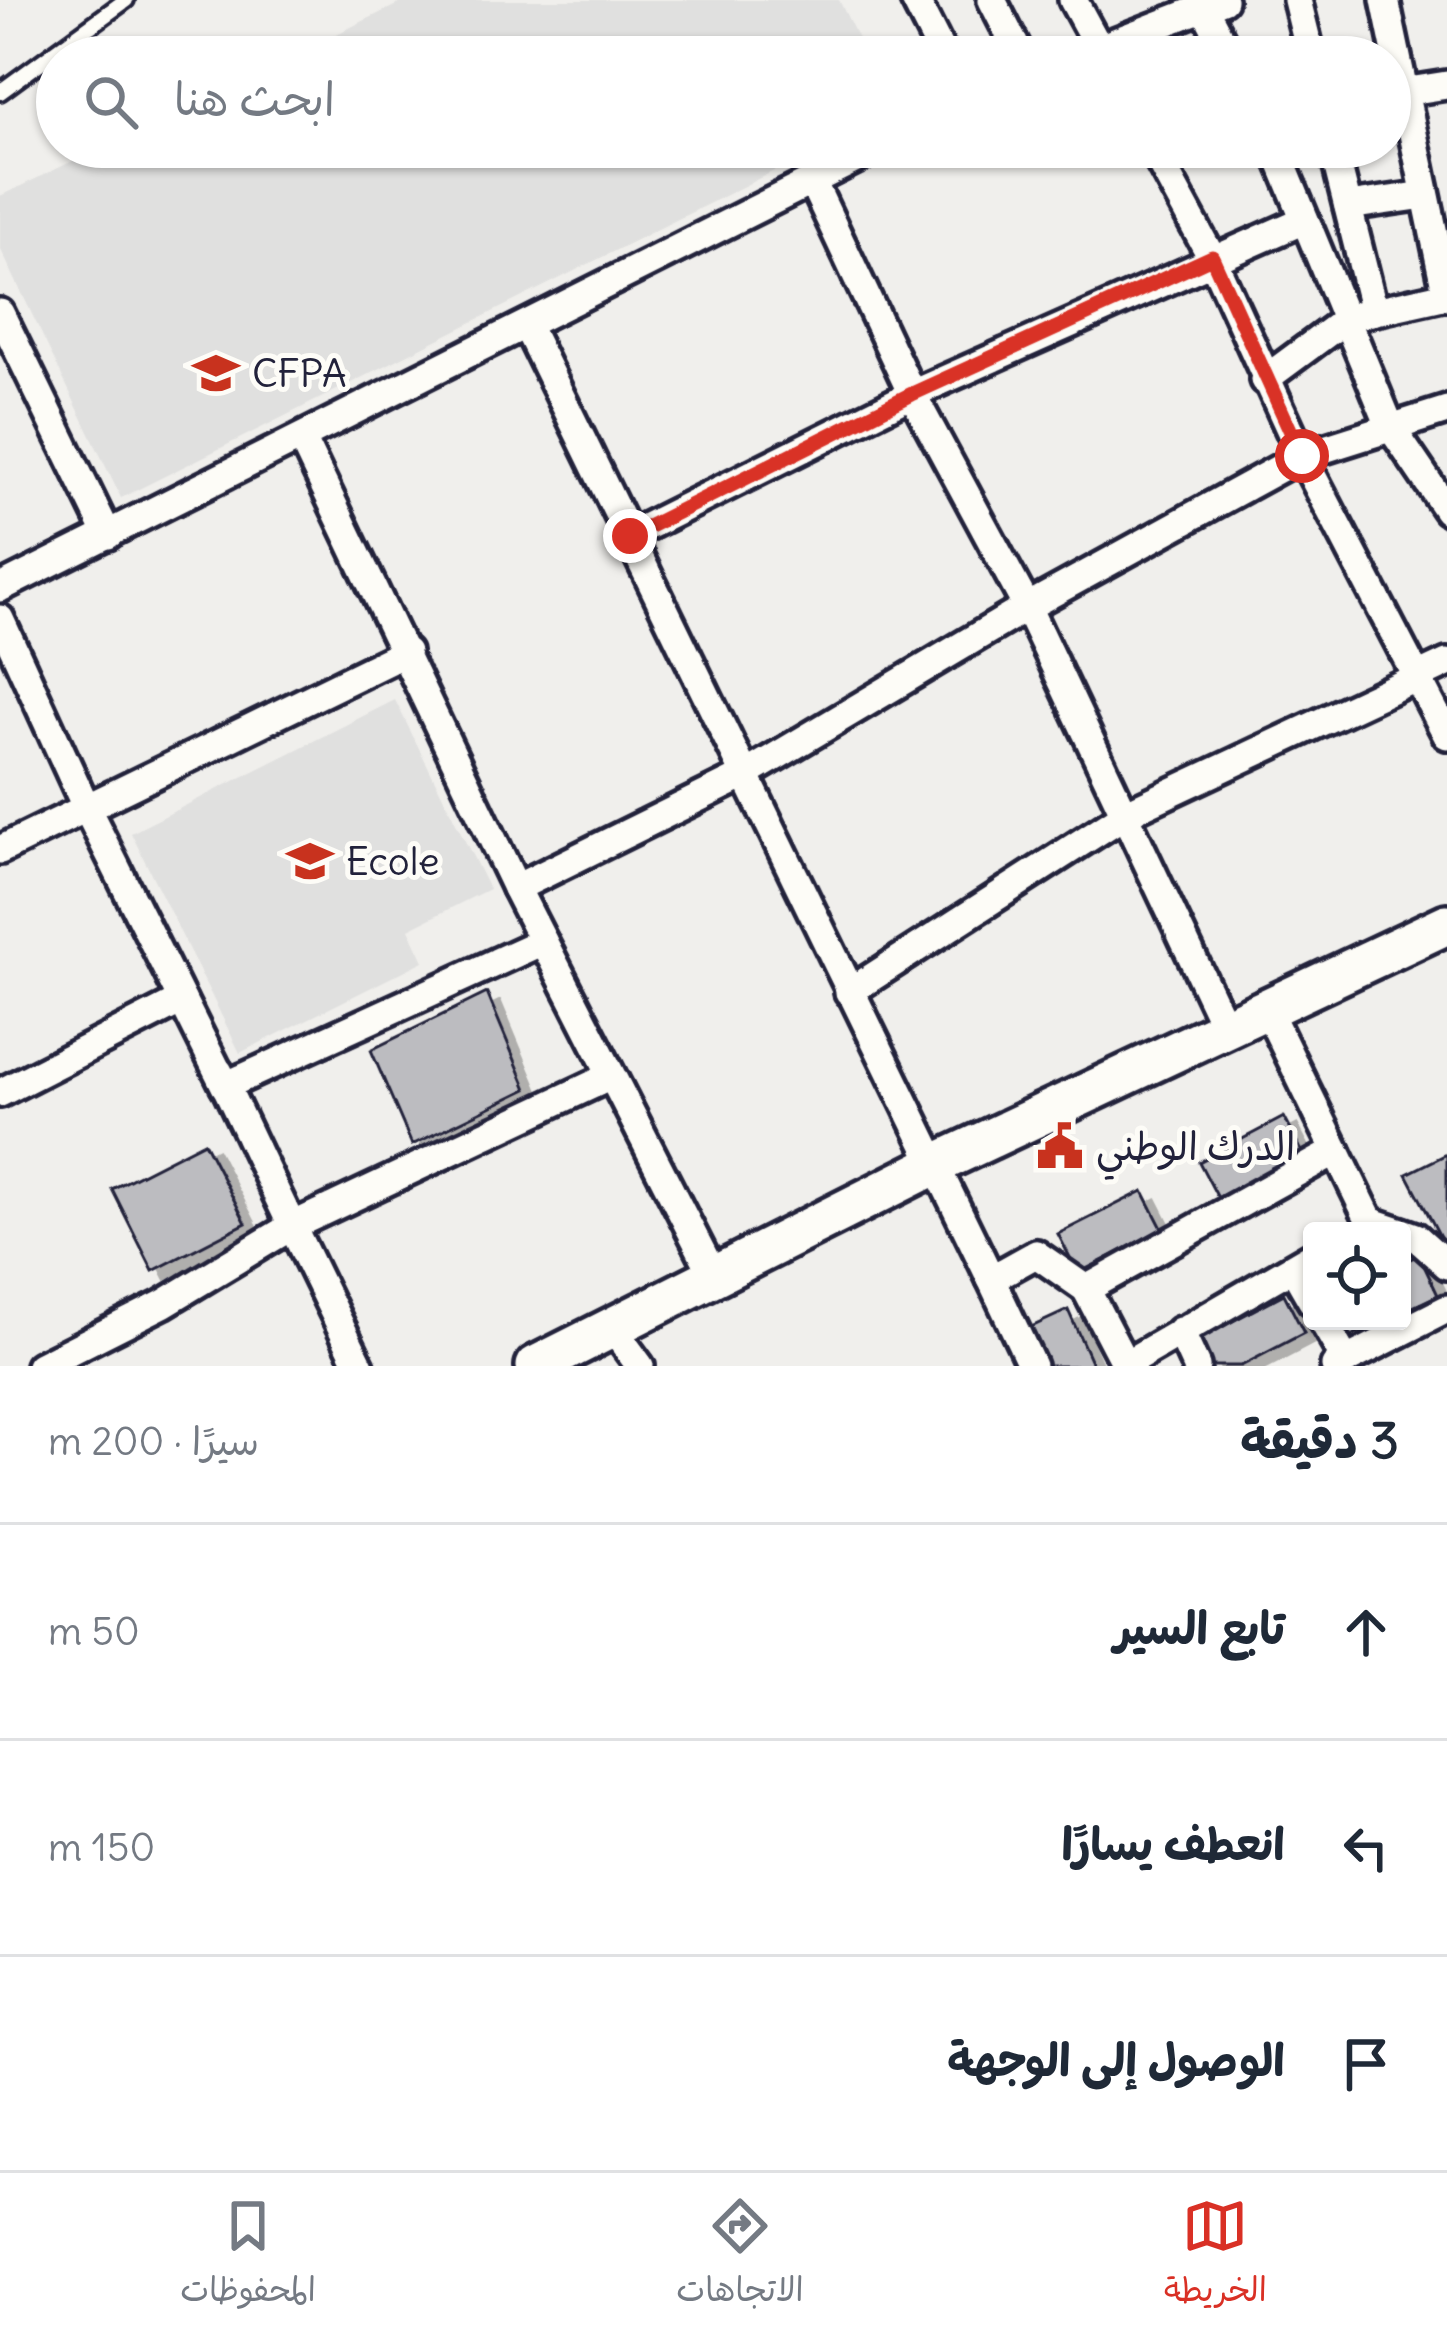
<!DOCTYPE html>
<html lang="ar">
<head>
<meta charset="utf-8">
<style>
	:root { --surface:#fff; --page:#f2f2f3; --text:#1f2937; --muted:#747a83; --line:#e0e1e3; --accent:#d93025 }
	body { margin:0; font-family:Delius,"Playpen Sans Arabic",sans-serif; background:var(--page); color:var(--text); direction:rtl }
	.controls { position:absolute; right:36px; bottom:36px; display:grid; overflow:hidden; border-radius:12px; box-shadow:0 3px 9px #0004 }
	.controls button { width:108px; height:108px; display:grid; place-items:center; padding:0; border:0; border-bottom:3px solid var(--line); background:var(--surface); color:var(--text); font:60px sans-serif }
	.stop { position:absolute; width:36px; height:36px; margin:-27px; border:9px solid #d93025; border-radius:50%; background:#fff }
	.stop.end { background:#d93025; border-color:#fff; box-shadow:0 3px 12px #0008 }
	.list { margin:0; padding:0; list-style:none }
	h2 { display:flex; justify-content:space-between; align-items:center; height:156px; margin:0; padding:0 48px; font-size:51px }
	h2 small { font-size:39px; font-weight:400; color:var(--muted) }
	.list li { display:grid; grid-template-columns:78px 1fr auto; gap:36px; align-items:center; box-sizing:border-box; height:216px; padding:0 48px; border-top:3px solid var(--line) }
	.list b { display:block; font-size:45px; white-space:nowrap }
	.list em { font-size:39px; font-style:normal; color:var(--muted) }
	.icon { flex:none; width:66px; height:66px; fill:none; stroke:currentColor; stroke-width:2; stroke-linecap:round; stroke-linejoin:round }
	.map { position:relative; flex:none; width:1447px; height:1366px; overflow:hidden; direction:ltr }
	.search { position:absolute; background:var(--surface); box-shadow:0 3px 9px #0004; left:36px; right:36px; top:36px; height:132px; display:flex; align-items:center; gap:30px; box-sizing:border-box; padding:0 42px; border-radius:66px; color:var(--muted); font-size:45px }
	.sheet { height:804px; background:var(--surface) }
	nav { display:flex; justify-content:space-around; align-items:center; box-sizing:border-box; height:168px; border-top:3px solid var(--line); background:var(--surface); font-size:33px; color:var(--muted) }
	nav a { display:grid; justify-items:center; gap:6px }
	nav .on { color:var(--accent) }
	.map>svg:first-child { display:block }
	.built { fill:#e0e0df }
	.building { fill:#bcbcc0; stroke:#22223b; stroke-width:3; filter:url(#shadow) }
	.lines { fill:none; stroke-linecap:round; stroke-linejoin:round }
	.service-casing { stroke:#22223b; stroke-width:22 }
	.minor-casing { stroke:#22223b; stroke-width:36 }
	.secondary-casing { stroke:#22223b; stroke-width:48 }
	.service { stroke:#fdfcf7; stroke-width:14 }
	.minor { stroke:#fdfcf7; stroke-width:27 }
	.secondary { stroke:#fdfcf7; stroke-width:39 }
	.route { stroke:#d93025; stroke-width:15 }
	.labels { text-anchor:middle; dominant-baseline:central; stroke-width:10; stroke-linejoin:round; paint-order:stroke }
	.poi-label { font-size:39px; fill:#22223b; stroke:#fdfcf7; text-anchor:start }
</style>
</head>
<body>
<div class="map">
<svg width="1447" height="1366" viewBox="0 0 1447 1366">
	<defs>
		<filter id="shadow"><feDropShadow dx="13" dy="8" stdDeviation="0" flood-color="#0004"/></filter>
	</defs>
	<rect width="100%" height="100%" fill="#f0efec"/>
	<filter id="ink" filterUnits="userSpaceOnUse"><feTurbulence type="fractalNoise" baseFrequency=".00833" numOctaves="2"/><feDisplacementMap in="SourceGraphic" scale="24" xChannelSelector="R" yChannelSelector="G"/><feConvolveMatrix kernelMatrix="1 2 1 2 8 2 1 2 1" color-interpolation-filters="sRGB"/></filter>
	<g filter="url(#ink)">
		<g class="built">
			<path d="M407,0H839L867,57H289Z"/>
			<path d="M102,147H822L121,498L0,248V196Z"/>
			<path d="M395,700L489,889L409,929L424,961L240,1053L131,833Z"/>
		</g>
		<g class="building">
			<path d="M487,993L527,1089L412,1145L371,1050Z"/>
			<path d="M1284,1117L1304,1155L1219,1200L1199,1162Z"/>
			<path d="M204,1142L246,1223L153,1271L112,1189Z"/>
			<path d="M1447,1154V1250L1407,1174Z"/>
			<path d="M1143,1191L1163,1230L1078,1273L1058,1234Z"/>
			<path d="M1419,1255L1438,1295L1402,1312V1263Z"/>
			<path d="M1284,1294L1304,1333L1241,1366H1211L1197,1340Z"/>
			<path d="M1068,1310L1093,1366H1044L1027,1329Z"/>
			<path d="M1342,1321H1382L1349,1337Z"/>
		</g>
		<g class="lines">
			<defs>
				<path id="service" d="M0,92L126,0"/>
				<g id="minor">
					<path d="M915,0L944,57"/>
					<path d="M992,0L1021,57"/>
					<path d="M1073,0L1104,57"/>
					<path d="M1297,0L1311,57"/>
					<path d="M1385,0L1447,296"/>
					<path d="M1204,8L1230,57"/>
					<path d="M1076,57L1223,0"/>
					<path d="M1390,94L1447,85"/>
					<path d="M1152,147L1212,258L1302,456L1447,735"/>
					<path d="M1275,147L1390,426L1447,510"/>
					<path d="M1333,147L1374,311"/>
					<path d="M812,181L912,394L1027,607L1226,1029"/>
					<path d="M1348,206L1425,195"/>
					<path d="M0,313L108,535"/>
					<path d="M527,327L991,1279L1036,1254L1086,1289L1336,1151L1266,1007"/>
					<path d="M1264,380L1349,317L1447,295"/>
					<path d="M303,441L516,888L713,1274"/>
					<path d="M630,535L912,394L1304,220"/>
					<path d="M0,588L880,147"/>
					<path d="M0,619L87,809L225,1086L543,941"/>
					<path d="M0,850L406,652"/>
					<path d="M516,888L743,776L1027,607L1302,456L1447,410"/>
					<path d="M849,992L1127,813L1447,663"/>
					<path d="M219,1072L292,1226L611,1076"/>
					<path d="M0,1093L182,1000"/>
					<path d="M1336,1151L1370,1221L1399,1231"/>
					<path d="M1402,1232L1416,1237L1447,1265"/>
					<path d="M1293,1268L1312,1301"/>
					<path d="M991,1279L1032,1366"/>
					<path d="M1086,1289L1126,1366"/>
					<path d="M1323,1321L1346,1361"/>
					<path d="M613,1329L640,1366"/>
					<path d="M1180,1331L1196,1366"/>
					<path d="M1126,1364L1312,1256"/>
					<path d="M40,1366L163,1304L292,1226L360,1366"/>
					<path d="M1335,1366L1447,1309"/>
				</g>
				<path id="secondary" d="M536,1366L936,1164L1447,924"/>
			</defs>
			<use href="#service" class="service-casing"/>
			<use href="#minor" class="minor-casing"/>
			<use href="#secondary" class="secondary-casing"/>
			<use href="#service" class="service"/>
			<use href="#minor" class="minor"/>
			<use href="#secondary" class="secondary"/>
		</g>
	</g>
	<g class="lines" filter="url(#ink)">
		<path class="route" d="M630,536L912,394L1212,257L1302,456"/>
	</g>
	<defs>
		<symbol id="university-bare" viewBox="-9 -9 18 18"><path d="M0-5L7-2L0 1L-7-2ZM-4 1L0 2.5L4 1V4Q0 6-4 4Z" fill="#c8321e" stroke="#fdfcf7" stroke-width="2.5" paint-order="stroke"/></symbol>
		<symbol id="school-bare" viewBox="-9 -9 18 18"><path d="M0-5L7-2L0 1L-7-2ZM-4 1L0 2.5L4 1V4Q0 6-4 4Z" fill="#c8321e" stroke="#fdfcf7" stroke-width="2.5" paint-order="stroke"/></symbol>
		<symbol id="civic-bare" viewBox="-9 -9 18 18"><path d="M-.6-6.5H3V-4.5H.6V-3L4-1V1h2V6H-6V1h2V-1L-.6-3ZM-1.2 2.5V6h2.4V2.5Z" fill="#c8321e" stroke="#fdfcf7" stroke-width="2.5" paint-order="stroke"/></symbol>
	</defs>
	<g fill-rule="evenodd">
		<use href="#university-bare" x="183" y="340" width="66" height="66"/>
		<use href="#school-bare" x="277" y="828" width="66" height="66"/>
		<use href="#civic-bare" x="1027" y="1113" width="66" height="66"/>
	</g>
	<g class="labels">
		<g class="poi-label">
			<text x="252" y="373">CFPA</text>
			<text x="346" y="861">Ecole</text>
			<text x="1096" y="1146">الدرك الوطني</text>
		</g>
	</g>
</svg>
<div class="controls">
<button><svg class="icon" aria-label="locate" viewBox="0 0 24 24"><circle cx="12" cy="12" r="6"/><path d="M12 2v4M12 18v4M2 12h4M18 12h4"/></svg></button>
</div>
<div class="stop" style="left:1302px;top:456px"></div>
<div class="stop end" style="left:630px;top:536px"></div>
<div class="search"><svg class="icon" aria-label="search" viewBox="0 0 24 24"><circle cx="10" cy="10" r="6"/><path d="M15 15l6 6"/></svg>ابحث هنا</div>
</div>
<section class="sheet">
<h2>3 دقيقة<small>سيرًا · 200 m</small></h2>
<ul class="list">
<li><svg class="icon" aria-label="ahead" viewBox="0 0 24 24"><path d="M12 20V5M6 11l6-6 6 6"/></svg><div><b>تابع السير</b></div><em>50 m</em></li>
<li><svg class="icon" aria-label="left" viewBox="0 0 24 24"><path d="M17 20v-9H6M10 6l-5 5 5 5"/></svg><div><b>انعطف يسارًا</b></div><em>150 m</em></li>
<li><svg class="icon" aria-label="arrive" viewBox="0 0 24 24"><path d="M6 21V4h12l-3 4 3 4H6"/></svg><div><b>الوصول إلى الوجهة</b></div></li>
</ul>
</section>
<nav>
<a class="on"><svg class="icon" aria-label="map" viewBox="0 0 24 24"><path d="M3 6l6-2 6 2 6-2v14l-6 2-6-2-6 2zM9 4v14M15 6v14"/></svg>الخريطة</a>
<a><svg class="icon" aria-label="directions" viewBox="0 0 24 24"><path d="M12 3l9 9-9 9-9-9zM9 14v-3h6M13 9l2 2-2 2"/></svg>الاتجاهات</a>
<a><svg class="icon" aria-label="saved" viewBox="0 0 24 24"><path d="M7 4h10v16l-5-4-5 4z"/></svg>المحفوظات</a>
</nav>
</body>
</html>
